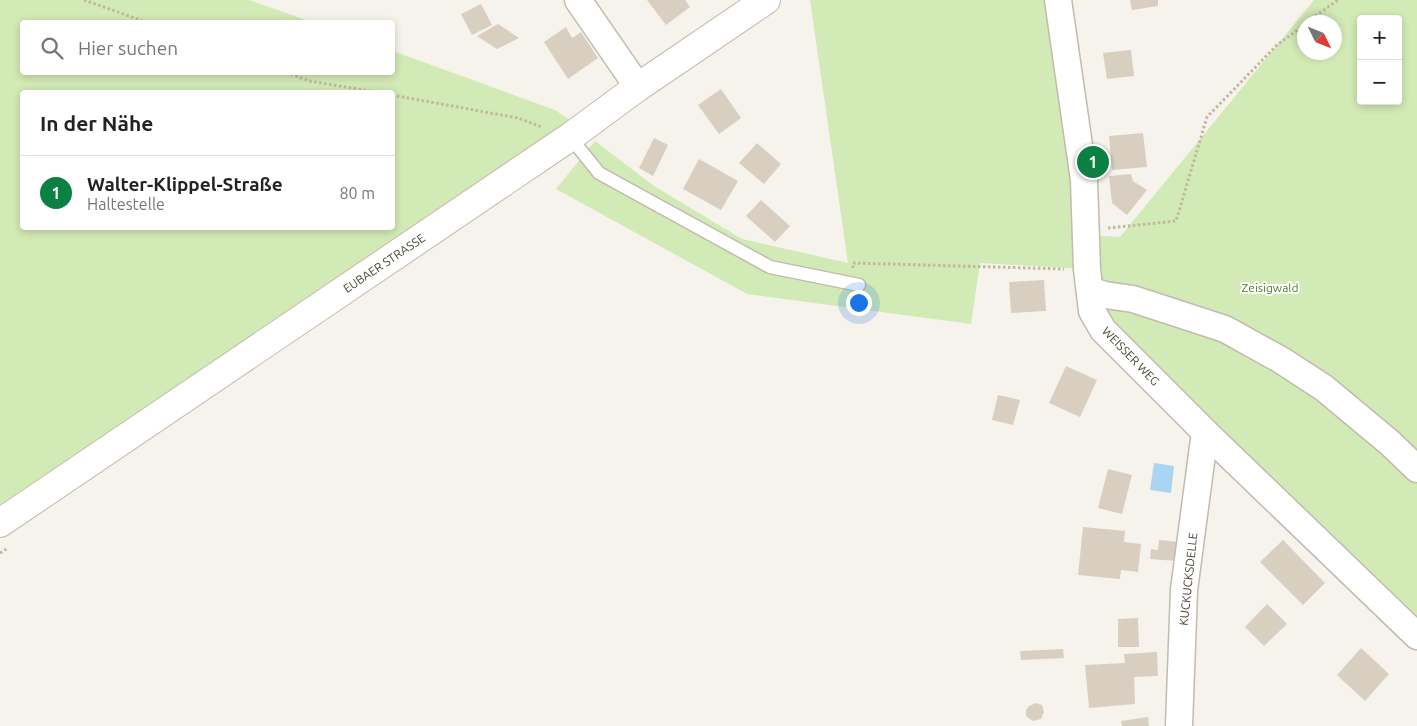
<!DOCTYPE html>
<html lang="de">
<head>
<meta charset="utf-8">
<style>
	:root { --surface:#fff; --page:#f2f2f2; --text:#222; --muted:#767676; --line:#e0e0e0; --accent:#0b8043 }
	body { margin:0; font-family:Ubuntu,sans-serif; background:var(--page); color:var(--text) }
	.controls { position:absolute; right:15px; top:15px; display:grid; overflow:hidden; border-radius:5px; box-shadow:0 2px 8px #0003 }
	.controls button { width:45px; height:45px; display:grid; place-items:center; padding:0; border:0; border-bottom:1px solid var(--line); background:var(--surface); color:var(--text); font:25px sans-serif }
	.compass { position:absolute; left:1297px; top:15px; width:45px; height:45px; border-radius:50%; background:var(--surface); box-shadow:0 2px 8px #0003; rotate:133deg }
	.you { position:absolute; left:858px; top:302px; width:18px; height:18px; margin:-12px; border:4px solid #fff; border-radius:50%; background:#1a73e8; box-shadow:0 0 0 8px #1a73e833 }
	.badge { display:grid; place-items:center; width:32px; height:32px; border-radius:50%; background:var(--accent); color:#fff; font-size:16px; font-weight:700 }
	.pin { position:absolute; translate:-50% -50%; border:2px solid #fff; box-shadow:0 1px 5px #0006 }
	.list { margin:0; padding:0; list-style:none }
	h2 { display:flex; justify-content:space-between; align-items:center; height:65px; margin:0; padding:0 20px; font-size:21px }
	h2 small { font-size:16px; font-weight:400; color:var(--muted) }
	.list li { display:grid; grid-template-columns:32px 1fr auto; gap:15px; align-items:center; box-sizing:border-box; height:75px; padding:0 20px; border-top:1px solid var(--line) }
	.list b { display:block; font-size:19px; white-space:nowrap }
	.list p { margin:0; font-size:16px; white-space:nowrap; color:var(--muted) }
	.list em { font-size:16px; font-style:normal; color:var(--muted) }
	.icon { flex:none; width:28px; height:28px; fill:none; stroke:currentColor; stroke-width:2; stroke-linecap:round; stroke-linejoin:round }
	.map { position:relative; flex:none; width:1417px; height:726px; overflow:hidden }
	.search { position:absolute; background:var(--surface); box-shadow:0 2px 8px #0003; left:20px; top:20px; width:375px; height:55px; display:flex; align-items:center; gap:12px; box-sizing:border-box; padding:0 18px; border-radius:5px; color:var(--muted); font-size:19px }
	.panel { position:absolute; background:var(--surface); box-shadow:0 2px 8px #0003; left:20px; top:90px; width:375px; height:140px; border-radius:5px }
	.map>svg:first-child { display:block }
	.green { fill:#d2eab5; fill-rule:evenodd }
	.water { fill:#a9d4f2 }
	.building { fill:#d8cfc1 }
	.lines { fill:none; stroke-linecap:round; stroke-linejoin:round }
	.service-casing { stroke:#c2bbae; stroke-width:15 }
	.minor-casing { stroke:#c2bbae; stroke-width:29 }
	.tertiary-casing { stroke:#c2bbae; stroke-width:30 }
	.path { stroke:#c4b79f; stroke-width:3; stroke-dasharray:2.5 2.5; stroke-linecap:butt }
	.service { stroke:#fff; stroke-width:12 }
	.minor { stroke:#fff; stroke-width:26 }
	.tertiary { stroke:#fff; stroke-width:28 }
	.labels { text-anchor:middle; dominant-baseline:central; stroke-width:4; stroke-linejoin:round; paint-order:stroke }
	.street-label { font-size:12px; fill:#4b4439; stroke:#fff }
	.park-label { font-size:12px; fill:#4a7f2a; stroke:#fff }
</style>
</head>
<body>
<div class="map">
<svg width="1417" height="726" viewBox="0 0 1417 726">
	<rect width="100%" height="100%" fill="#f6f3ec"/>
	<g class="green">
		<path d="M0,0H249L312,22H22V72H392L393,51L555,110L571,121L0,507ZM22,92H392V228H22Z"/>
		<path d="M810,0H1056L1086,235L1120,237L1314,0H1417V636L1103,330L1087,269L980,263L971,324L747,294L556,189L595,141L654,186L742,239L848,263ZM1361,19H1398V101H1361ZM1304,22H1334V52H1304Z"/>
	</g>
	<path class="water" d="M1154,463L1174,466L1171,493L1150,490Z"/>
	<g class="building">
		<path d="M647,0H685L690,7L666,25Z"/>
		<path d="M1130,0H1158V6L1132,10Z"/>
		<path d="M481,4L492,25L472,35L461,14Z"/>
		<path d="M498,24L519,38L497,49L477,36Z"/>
		<path d="M566,27L572,38L581,32L598,58L568,79L544,42Z"/>
		<path d="M1131,50L1134,76L1107,79L1103,53Z"/>
		<path d="M721,89L741,118L719,134L698,105Z"/>
		<path d="M1143,133L1147,167L1112,170L1109,136Z"/>
		<path d="M654,138L668,145L653,176L639,168Z"/>
		<path d="M757,143L781,164L764,184L739,163Z"/>
		<path d="M699,159L738,181L721,210L683,189Z"/>
		<path d="M1131,174L1133,181L1147,190L1127,215L1112,203L1109,176Z"/>
		<path d="M761,200L790,226L775,242L746,216Z"/>
		<path d="M1044,280L1046,311L1011,313L1009,282Z"/>
		<path d="M1066,366L1097,380L1080,417L1049,403Z"/>
		<path d="M998,395L1020,400L1013,425L992,420Z"/>
		<path d="M1108,469L1132,475L1122,514L1098,508Z"/>
		<path d="M1083,527L1125,531L1124,542L1141,544L1138,572L1121,570L1120,579L1078,575Z"/>
		<path d="M1159,540L1179,542L1177,561L1150,559L1151,549L1158,550Z"/>
		<path d="M1283,540L1325,583L1303,605L1260,562Z"/>
		<path d="M1267,604L1287,624L1264,646L1245,627Z"/>
		<path d="M1138,618L1139,647H1118V619Z"/>
		<path d="M1361,648L1389,674L1365,701L1337,675Z"/>
		<path d="M1063,649L1064,658L1021,660L1020,651Z"/>
		<path d="M1157,652L1158,676L1134,677L1135,704L1089,708L1085,665L1125,663L1124,654Z"/>
		<path d="M1036,703L1042,705L1044,712L1041,719L1033,721L1026,716V710L1029,706Z"/>
		<path d="M1148,717L1149,726H1122L1121,721Z"/>
	</g>
	<g class="lines">
		<defs>
			<path id="service" d="M570,137L599,173L770,267L859,285"/>
			<g id="minor">
				<path d="M578,0L638,87"/>
				<path d="M1058,0L1084,180L1087,269L1092,311L1103,330L1205,432L1417,636"/>
				<path d="M1090,290L1105,295L1133,299L1225,329L1281,360L1324,388L1390,443L1417,469"/>
				<path d="M1179,726L1184,590L1205,432"/>
			</g>
			<path id="tertiary" d="M0,523L570,137L638,87L766,0"/>
		</defs>
		<use href="#service" class="service-casing"/>
		<use href="#minor" class="minor-casing"/>
		<use href="#tertiary" class="tertiary-casing"/>
		<g class="path">
			<path d="M84,0L146,22"/>
			<path d="M1307,22L1338,0"/>
			<path d="M286,72L309,81L376,92"/>
			<path d="M392,95L518,118L542,127"/>
			<path d="M1108,228L1176,221L1207,117L1277,45L1304,25"/>
			<path d="M853,268V263L1064,269"/>
			<path d="M0,553L8,548"/>
		</g>
		<use href="#service" class="service"/>
		<use href="#minor" class="minor"/>
		<use href="#tertiary" class="tertiary"/>
	</g>
	<g class="labels">
		<g class="street-label">
			<text transform="translate(384 263) rotate(-34)">EUBAER STRASSE</text>
			<text transform="translate(1131 356) rotate(46)">WEISSER WEG</text>
			<text transform="translate(1188 579) rotate(-84)">KUCKUCKSDELLE</text>
		</g>
		<g class="park-label">
			<text x="1270" y="287">Zeisigwald</text>
		</g>
	</g>
</svg>
<div class="controls">
<button>+</button>
<button>−</button>
</div>
<svg class="compass" viewBox="-18 -18 36 36"><path d="M0-13l5 13h-10z" fill="#e53935"/><path d="M0 13l5-13h-10z" fill="#767676"/></svg>
<div class="you"></div>
<div class="pin badge" style="left:1093px;top:162px">1</div>
<div class="search"><svg class="icon" aria-label="search" viewBox="0 0 24 24"><circle cx="10" cy="10" r="6"/><path d="M15 15l6 6"/></svg>Hier suchen</div>
<section class="panel">
<h2>In der Nähe<small></small></h2>
<ul class="list">
<li><span class="badge">1</span><div><b>Walter-Klippel-Straße</b><p>Haltestelle</p></div><em>80 m</em></li>
</ul>
</section>
</div>
</body>
</html>
